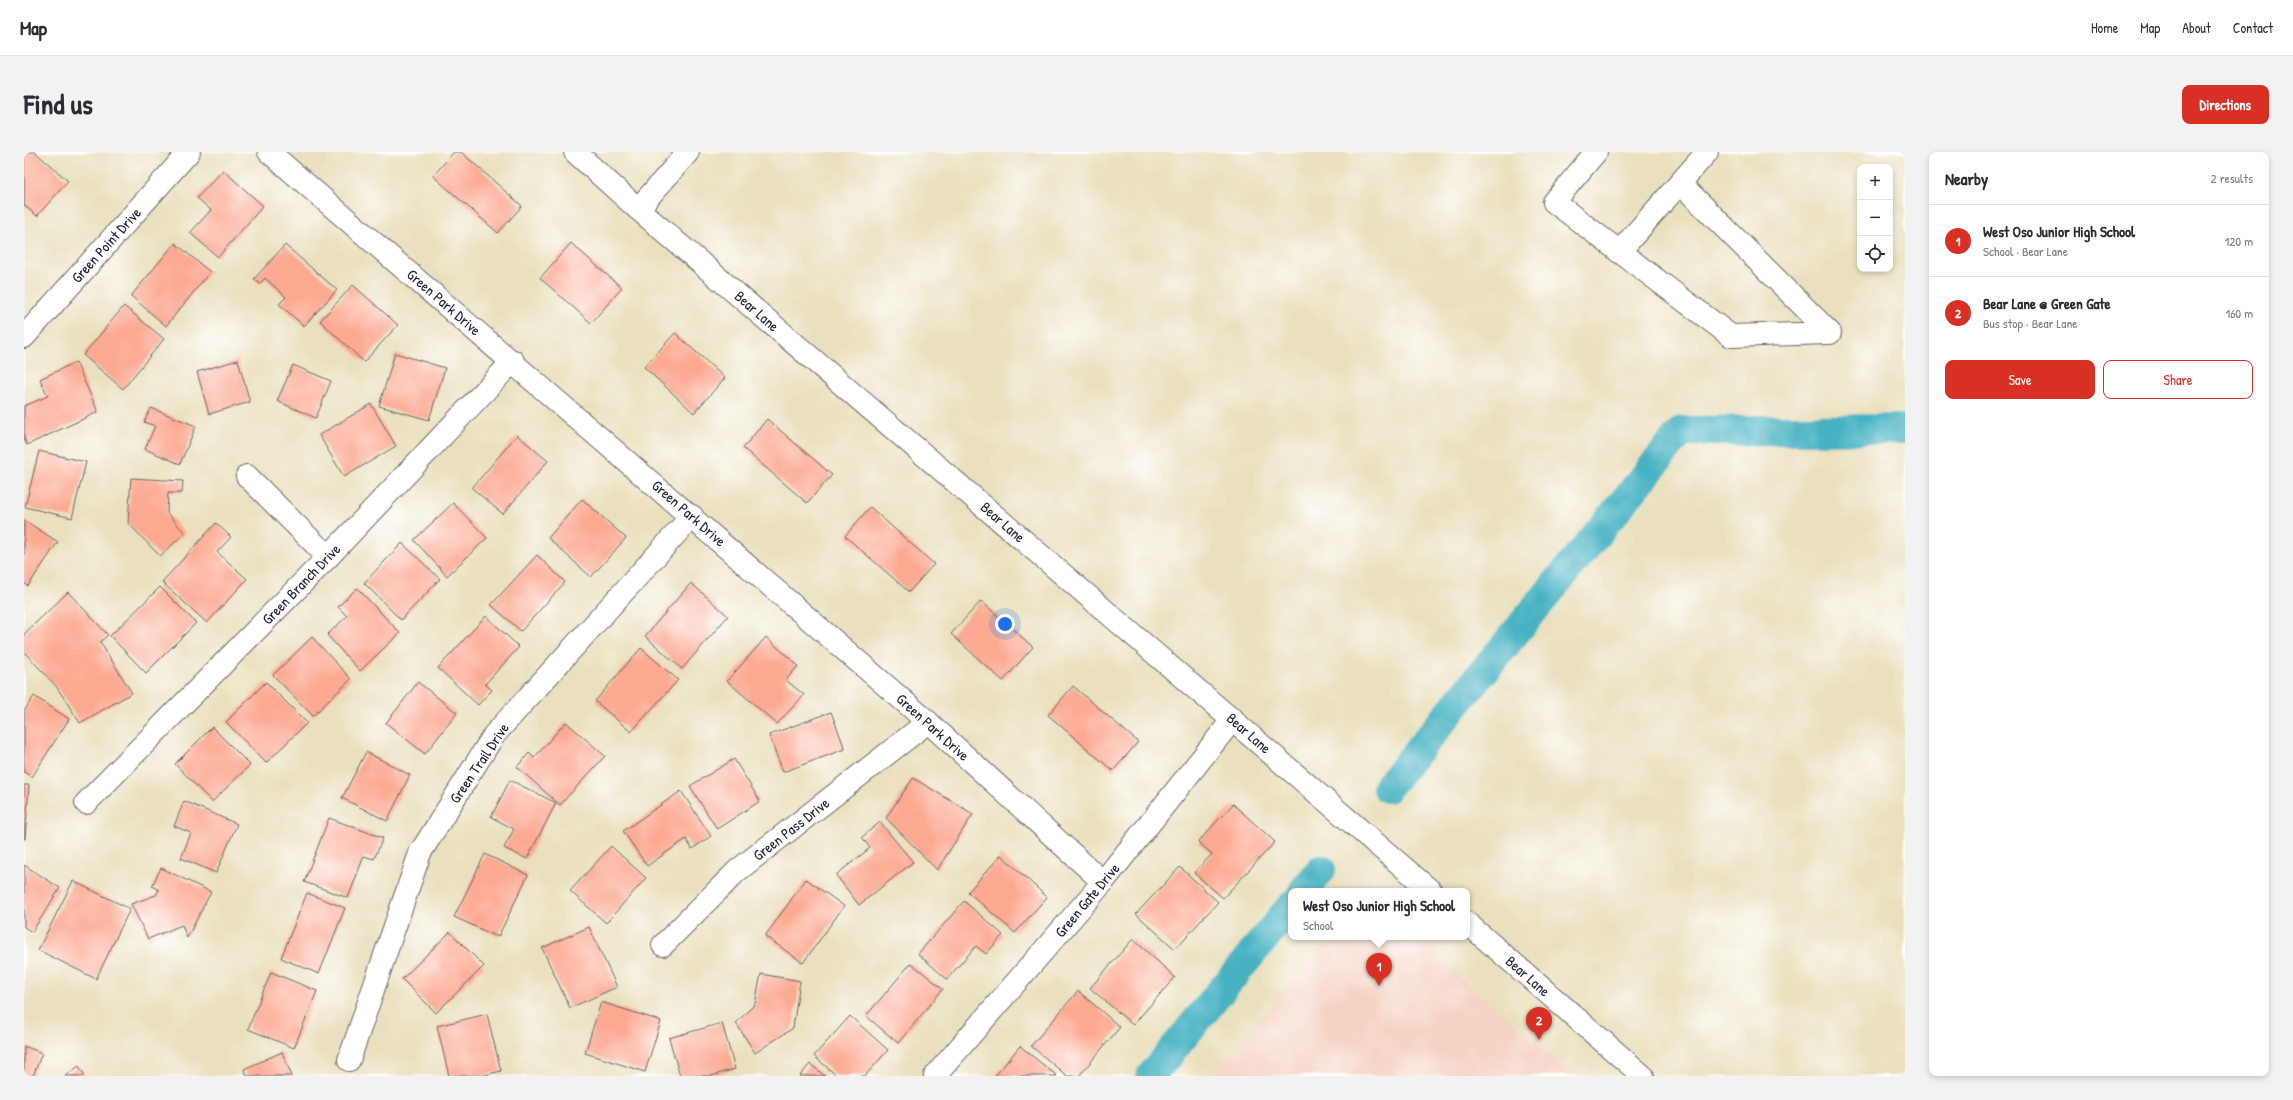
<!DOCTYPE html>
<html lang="en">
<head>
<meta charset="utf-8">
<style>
	:root { --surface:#fff; --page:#f2f2f3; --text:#2b2b33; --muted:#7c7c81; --line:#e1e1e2; --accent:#d93025 }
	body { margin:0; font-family:"Patrick Hand",sans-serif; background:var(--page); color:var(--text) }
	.controls { position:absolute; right:12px; top:12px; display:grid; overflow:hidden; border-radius:8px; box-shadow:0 2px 6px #0003 }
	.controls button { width:36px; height:36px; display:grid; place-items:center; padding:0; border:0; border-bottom:1px solid var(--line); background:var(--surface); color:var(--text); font:20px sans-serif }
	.you { position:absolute; left:981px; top:472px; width:14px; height:14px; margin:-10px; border:3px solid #fff; border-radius:50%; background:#1a73e8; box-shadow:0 0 0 6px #1a73e833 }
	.badge { display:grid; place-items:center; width:26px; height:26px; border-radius:50%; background:var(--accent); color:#fff; font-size:13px; font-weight:700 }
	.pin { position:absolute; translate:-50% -33px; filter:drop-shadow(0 1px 2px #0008) }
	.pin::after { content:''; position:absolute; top:21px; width:14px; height:12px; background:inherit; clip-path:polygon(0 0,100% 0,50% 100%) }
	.popup { position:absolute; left:1264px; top:736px; width:182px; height:52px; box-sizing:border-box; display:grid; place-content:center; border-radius:8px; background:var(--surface); filter:drop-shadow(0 1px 3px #0005); font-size:13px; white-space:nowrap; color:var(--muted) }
	.popup b { font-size:15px; color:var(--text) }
	.popup::after { content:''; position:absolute; left:50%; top:100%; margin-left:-8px; border:8px solid transparent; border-top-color:var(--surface) }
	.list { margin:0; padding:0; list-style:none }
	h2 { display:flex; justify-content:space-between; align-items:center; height:52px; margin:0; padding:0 16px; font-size:17px }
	h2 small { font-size:13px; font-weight:400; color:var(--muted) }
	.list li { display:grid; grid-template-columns:26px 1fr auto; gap:12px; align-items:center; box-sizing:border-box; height:72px; padding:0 16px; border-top:1px solid var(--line) }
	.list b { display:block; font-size:15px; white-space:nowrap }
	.list p { margin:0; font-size:13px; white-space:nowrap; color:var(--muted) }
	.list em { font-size:13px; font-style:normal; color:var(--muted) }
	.actions { display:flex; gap:8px; padding:12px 16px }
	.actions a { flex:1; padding:9px 0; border:1px solid var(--accent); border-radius:8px; text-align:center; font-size:14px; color:var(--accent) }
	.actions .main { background:var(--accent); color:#fff }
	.icon { flex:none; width:22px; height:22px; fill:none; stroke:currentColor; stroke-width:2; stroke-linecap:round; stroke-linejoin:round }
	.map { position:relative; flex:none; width:1881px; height:924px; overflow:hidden; border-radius:8px }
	header { display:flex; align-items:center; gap:24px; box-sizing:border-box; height:56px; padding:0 20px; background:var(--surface); border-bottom:1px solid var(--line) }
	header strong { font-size:19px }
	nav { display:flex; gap:22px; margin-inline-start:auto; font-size:14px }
	.intro { display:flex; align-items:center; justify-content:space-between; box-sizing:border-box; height:96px; padding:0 24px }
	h1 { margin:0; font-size:28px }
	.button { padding:10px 18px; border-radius:8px; background:var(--accent); color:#fff; font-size:14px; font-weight:700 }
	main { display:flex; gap:24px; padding:0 24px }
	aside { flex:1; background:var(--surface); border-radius:8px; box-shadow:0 2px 6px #0003 }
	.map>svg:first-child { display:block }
	.built { fill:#f5d2c2 }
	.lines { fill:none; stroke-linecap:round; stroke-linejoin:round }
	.canal { stroke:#46b2c2; stroke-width:30 }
	.building { fill:#fca991 }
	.minor-casing { stroke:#686468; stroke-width:24 }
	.minor { stroke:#fff; stroke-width:22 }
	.labels { text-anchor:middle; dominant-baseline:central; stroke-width:3; stroke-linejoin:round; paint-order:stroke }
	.street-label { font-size:15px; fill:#22223b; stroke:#fff }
</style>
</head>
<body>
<header>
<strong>Map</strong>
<nav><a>Home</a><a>Map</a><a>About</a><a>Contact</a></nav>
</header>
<div class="intro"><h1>Find us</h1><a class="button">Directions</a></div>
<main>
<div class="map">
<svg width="1881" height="924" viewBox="0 0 1881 924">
	<rect width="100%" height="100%" fill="#fff"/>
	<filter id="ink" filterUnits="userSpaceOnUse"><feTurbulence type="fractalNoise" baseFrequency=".025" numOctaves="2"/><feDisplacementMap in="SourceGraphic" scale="8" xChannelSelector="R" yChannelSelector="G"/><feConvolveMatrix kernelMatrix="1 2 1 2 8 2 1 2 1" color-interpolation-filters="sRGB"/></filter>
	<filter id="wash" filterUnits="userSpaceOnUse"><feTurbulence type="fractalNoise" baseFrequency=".012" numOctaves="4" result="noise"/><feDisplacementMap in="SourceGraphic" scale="16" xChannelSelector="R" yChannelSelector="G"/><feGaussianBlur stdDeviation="0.9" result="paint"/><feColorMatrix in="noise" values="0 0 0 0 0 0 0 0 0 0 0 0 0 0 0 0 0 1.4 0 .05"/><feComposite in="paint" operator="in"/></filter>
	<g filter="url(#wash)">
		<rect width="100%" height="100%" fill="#eae0bd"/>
		<path class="built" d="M1308,785H1389L1550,924H1187Z"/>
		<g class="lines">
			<g class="canal">
				<path d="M1363,636L1658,279L1881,277"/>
				<path d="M1279,739L1297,718"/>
				<path d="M1127,924L1267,754"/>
			</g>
		</g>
		<g id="blocks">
			<g class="building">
				<path d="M0,0H11L44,29L13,64L0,53Z"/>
				<path d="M430,0H437L498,54L474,81L409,24Z"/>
				<path d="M199,18L239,54L194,105L166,81L187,58L173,46Z"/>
				<path d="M151,91L186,120L142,174L107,144Z"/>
				<path d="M547,91L598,136L567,171L516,126Z"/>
				<path d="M261,93L313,138L280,174L255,152L262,145L241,126L236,132L230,127Z"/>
				<path d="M329,133L374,173L340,210L296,169Z"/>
				<path d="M100,154L140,187L99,237L59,203Z"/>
				<path d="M651,181L701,226L670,261L620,215Z"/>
				<path d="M371,201L421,216L405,268L355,254Z"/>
				<path d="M214,208L226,250L185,262L173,220Z"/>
				<path d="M52,210L74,260L3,293L0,286V254L24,244L16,227Z"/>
				<path d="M269,213L307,229L292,266L253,249Z"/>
				<path d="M347,252L372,294L320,325L295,283Z"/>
				<path d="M127,256L172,274L156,312L121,297L131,274L120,270Z"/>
				<path d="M743,267L808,323L783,351L719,296Z"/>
				<path d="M493,283L524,309L479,362L448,336Z"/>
				<path d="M15,299L62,310L48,366L1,355Z"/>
				<path d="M107,326L159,329L158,341H144L143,361L161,381L136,404L104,371Z"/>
				<path d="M558,347L602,386L567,425L524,386Z"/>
				<path d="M429,351L463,386L423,424L390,388Z"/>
				<path d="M846,355L910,412L885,440L821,384Z"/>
				<path d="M0,368L34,390L4,434L0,431Z"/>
				<path d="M192,371L207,385L193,400L223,427L183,471L138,430Z"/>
				<path d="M378,391L416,427L377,468L340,431Z"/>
				<path d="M513,403L541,430L497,479L467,453Z"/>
				<path d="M667,431L704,464L658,517L621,484Z"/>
				<path d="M136,435L172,471L122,521L86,484Z"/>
				<path d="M333,436L376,481L336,519L303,483L323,464L314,455Z"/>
				<path d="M44,440L84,483L76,490L108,541L56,571L32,534L0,500V482Z"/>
				<path d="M957,449L1009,495L979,529L927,482Z"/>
				<path d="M462,464L495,495L461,532L468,538L454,553L414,516Z"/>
				<path d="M288,485L327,527L289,564L249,523Z"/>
				<path d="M742,485L774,514L762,528L780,543L753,572L703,529Z"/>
				<path d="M617,496L654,528L607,580L571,549Z"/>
				<path d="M242,530L283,571L242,611L202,570Z"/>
				<path d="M394,530L433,561L401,602L362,571Z"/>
				<path d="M1049,534L1114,590L1089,619L1024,563Z"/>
				<path d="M10,544L45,567L8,625L0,620V559Z"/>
				<path d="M807,560L821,597L759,620L745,583Z"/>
				<path d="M542,570L581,604L536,653L493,615L505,601L510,606Z"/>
				<path d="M188,575L226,613L188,650L151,612Z"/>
				<path d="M342,600L386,623L363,669L318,646Z"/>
				<path d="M710,607L736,649L693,677L666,634Z"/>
				<path d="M889,626L949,662L913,718L862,666Z"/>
				<path d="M486,628L532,651L503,707L480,696L490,677L467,665Z"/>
				<path d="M0,633H5L1,687H0Z"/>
				<path d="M657,639L687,684L668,697L662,687L623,714L599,679Z"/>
				<path d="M160,649L213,672L192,721L157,706L167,681L150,674Z"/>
				<path d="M1209,652L1251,690L1199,746L1170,721L1188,702L1174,690Z"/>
				<path d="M305,666L359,686L350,707L340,704L324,746L280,730Z"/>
				<path d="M856,670L889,710L835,753L812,723L846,696L838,685Z"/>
				<path d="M587,694L622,726L582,771L546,739Z"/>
				<path d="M461,702L504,723L474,785L430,765Z"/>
				<path d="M977,703L1023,745L991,781L944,740Z"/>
				<path d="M0,713L36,736L8,780L0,775Z"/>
				<path d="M1156,715L1194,750L1151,797L1112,762Z"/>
				<path d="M137,716L187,740L163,786L158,773L124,787L107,752L132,743L135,738L128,734Z"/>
				<path d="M782,727L820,754L779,811L741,784Z"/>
				<path d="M49,729L106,757L72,827L14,798Z"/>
				<path d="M283,741L321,756L295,822L257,806Z"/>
				<path d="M940,749L979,783L962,802L952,794L923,827L894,802Z"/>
				<path d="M565,775L593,835L546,856L518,796Z"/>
				<path d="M426,780L460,814L412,861L378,827Z"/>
				<path d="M1109,787L1151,825L1109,873L1066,836Z"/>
				<path d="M887,811L919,837L874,891L842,864Z"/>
				<path d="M247,820L293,839L270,896L224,877Z"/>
				<path d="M737,822L776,829L769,876L731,901L712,871L731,852Z"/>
				<path d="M1054,839L1096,875L1055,924H1043L1007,894Z"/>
				<path d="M577,850L637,869L621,920L561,901Z"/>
				<path d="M463,862L477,919L457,924H425L413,874Z"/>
				<path d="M826,864L864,898L841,924H813L790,904Z"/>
				<path d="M698,871L711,917L687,924H656L645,886Z"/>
				<path d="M0,894L18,901L9,924H0Z"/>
				<path d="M996,894L1033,924H971Z"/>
				<path d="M258,900L268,924H223L220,917Z"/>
				<path d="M786,912L801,924H776Z"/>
				<path d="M55,914L61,924H41Z"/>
			</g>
		</g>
	</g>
	<g filter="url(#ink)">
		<use href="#blocks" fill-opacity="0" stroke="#686468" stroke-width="1"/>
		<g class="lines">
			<defs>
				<g id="minor">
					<path d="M245,0L904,570L1079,730"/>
					<path d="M551,0L614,57L1407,739"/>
					<path d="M1572,0L1530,50L1707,184L1806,181L1656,31L1683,0"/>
					<path d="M614,57L664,0"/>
					<path d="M1595,100L1656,31"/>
					<path d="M0,185L165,0"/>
					<path d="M223,324L304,405"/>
					<path d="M62,651L304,405L489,209"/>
					<path d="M1443,771L1619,924"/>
					<path d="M639,793L713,719L904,570"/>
					<path d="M325,908L396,701L470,583L668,364"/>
					<path d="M911,924L1079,730L1209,567"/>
				</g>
			</defs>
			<use href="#minor" class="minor-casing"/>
			<use href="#minor" class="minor"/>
		</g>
	</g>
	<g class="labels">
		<g class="street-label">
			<text transform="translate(82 93) rotate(-48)">Green Point Drive</text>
			<text transform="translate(420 150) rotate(41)">Green Park Drive</text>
			<text transform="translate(733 159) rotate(41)">Bear Lane</text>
			<text transform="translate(665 361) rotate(41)">Green Park Drive</text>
			<text transform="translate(979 370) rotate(41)">Bear Lane</text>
			<text transform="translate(277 432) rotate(-46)">Green Branch Drive</text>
			<text transform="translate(909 575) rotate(42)">Green Park Drive</text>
			<text transform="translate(1225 581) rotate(41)">Bear Lane</text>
			<text transform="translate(455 611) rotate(-56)">Green Trail Drive</text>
			<text transform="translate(767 677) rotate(-38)">Green Pass Drive</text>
			<text transform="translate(1063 748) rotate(-50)">Green Gate Drive</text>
			<text transform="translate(1504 824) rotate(41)">Bear Lane</text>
		</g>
	</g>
</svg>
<div class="controls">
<button>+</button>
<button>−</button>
<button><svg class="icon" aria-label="locate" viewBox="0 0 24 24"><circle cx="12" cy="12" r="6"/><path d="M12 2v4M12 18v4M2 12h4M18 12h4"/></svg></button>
</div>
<div class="you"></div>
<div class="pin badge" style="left:1355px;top:834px">1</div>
<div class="popup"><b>West Oso Junior High School</b>School</div>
<div class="pin badge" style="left:1515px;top:888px">2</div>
</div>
<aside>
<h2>Nearby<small>2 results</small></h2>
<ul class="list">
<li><span class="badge">1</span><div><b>West Oso Junior High School</b><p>School · Bear Lane</p></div><em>120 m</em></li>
<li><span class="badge">2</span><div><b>Bear Lane @ Green Gate</b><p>Bus stop · Bear Lane</p></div><em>160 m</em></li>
</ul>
<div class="actions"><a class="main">Save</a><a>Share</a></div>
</aside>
</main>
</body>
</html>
